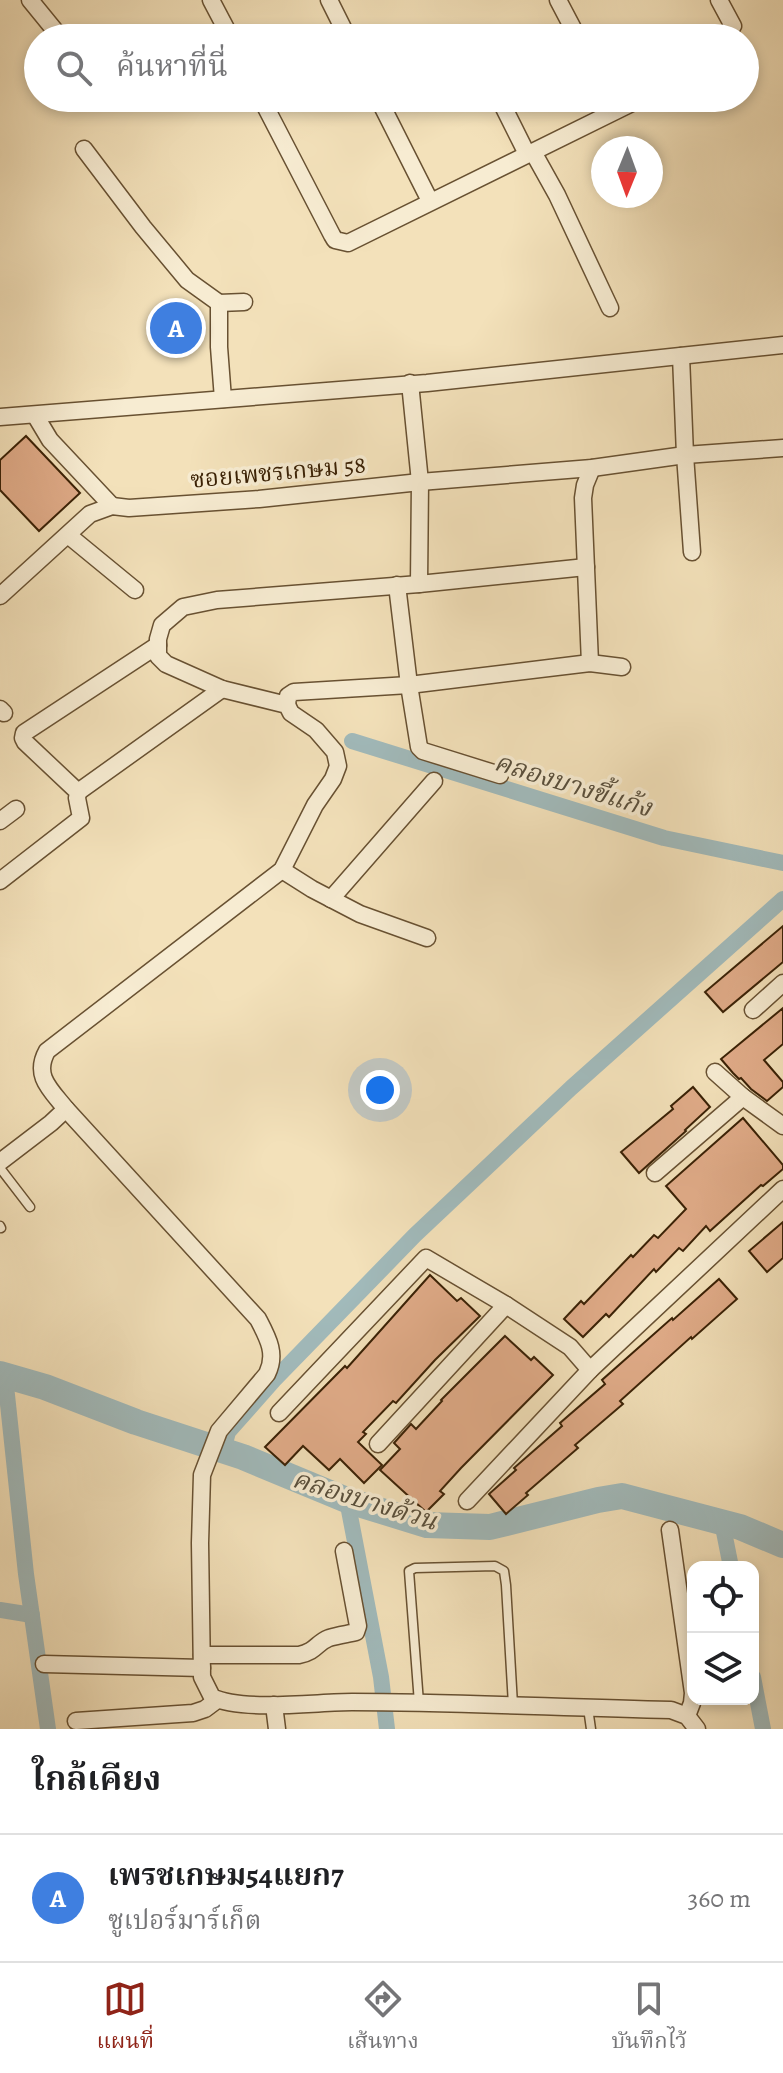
<!DOCTYPE html>
<html lang="th">
<head>
<meta charset="utf-8">
<style>
	:root { --surface:#fff; --page:#f6f6f6; --text:#202124; --muted:#757577; --line:#e0e0e0; --accent:#8f2418 }
	body { margin:0; font-family:Alegreya,"Noto Serif Thai",serif; background:var(--page); color:var(--text) }
	.controls { position:absolute; right:24px; bottom:24px; display:grid; overflow:hidden; border-radius:16px; box-shadow:0 4px 12px #0003 }
	.controls button { width:72px; height:72px; display:grid; place-items:center; padding:0; border:0; border-bottom:2px solid var(--line); background:var(--surface); color:var(--text); font:40px sans-serif }
	.compass { position:absolute; left:591px; top:136px; width:72px; height:72px; border-radius:50%; background:var(--surface); box-shadow:0 4px 12px #0003; rotate:181deg }
	.you { position:absolute; left:380px; top:1090px; width:28px; height:28px; margin:-20px; border:6px solid #fff; border-radius:50%; background:#1a73e8; box-shadow:0 0 0 12px #1a73e833 }
	.badge { display:grid; place-items:center; width:52px; height:52px; border-radius:50%; background:var(--accent); color:#fff; font-size:26px; font-weight:700 }
	.pin { position:absolute; translate:-50% -50%; border:4px solid #fff; box-shadow:0 2px 8px #0006 }
	.list { margin:0; padding:0; list-style:none }
	h2 { display:flex; justify-content:space-between; align-items:center; height:104px; margin:0; padding:0 32px; font-size:34px }
	h2 small { font-size:26px; font-weight:400; color:var(--muted) }
	.list li { display:grid; grid-template-columns:52px 1fr auto; gap:24px; align-items:center; box-sizing:border-box; height:128px; padding:0 32px; border-top:2px solid var(--line) }
	.list b { display:block; font-size:30px; white-space:nowrap }
	.list p { margin:0; font-size:26px; white-space:nowrap; color:var(--muted) }
	.list em { font-size:26px; font-style:normal; color:var(--muted) }
	.icon { flex:none; width:44px; height:44px; fill:none; stroke:currentColor; stroke-width:2; stroke-linecap:round; stroke-linejoin:round }
	.map { position:relative; flex:none; width:783px; height:1729px; overflow:hidden }
	.search { position:absolute; background:var(--surface); box-shadow:0 4px 12px #0003; left:24px; right:24px; top:24px; height:88px; display:flex; align-items:center; gap:20px; box-sizing:border-box; padding:0 28px; border-radius:44px; color:var(--muted); font-size:30px }
	.sheet { height:232px; background:var(--surface) }
	nav { display:flex; justify-content:space-around; align-items:center; box-sizing:border-box; height:112px; border-top:2px solid var(--line); background:var(--surface); font-size:22px; color:var(--muted) }
	nav a { display:grid; justify-items:center; gap:4px }
	nav .on { color:var(--accent) }
	.map>svg:first-child { display:block }
	.lines { fill:none; stroke-linecap:round; stroke-linejoin:round }
	.canal { stroke:#a1babb; stroke-width:16 }
	.river { stroke:#a1babb; stroke-width:26 }
	.building { fill:#e0ab88; stroke:#3a2105; stroke-width:2 }
	.service-casing { stroke:#685132; stroke-width:11 }
	.minor-casing { stroke:#685132; stroke-width:19 }
	.service { stroke:#f7ecd2; stroke-width:8 }
	.minor { stroke:#f7ecd2; stroke-width:16 }
	.labels { text-anchor:middle; dominant-baseline:central; stroke-width:7; stroke-linejoin:round; paint-order:stroke }
	.street-label { font-size:24px; fill:#3a2105; stroke:#f7ecd2 }
	.water-label { font-size:26px; font-style:italic; fill:#594f3c; stroke:#f7ecd2 }
</style>
</head>
<body>
<div class="map">
<svg width="783" height="1729" viewBox="0 0 783 1729">
	<rect width="100%" height="100%" fill="#f3e1ba"/>
	<filter id="stains"><feTurbulence type="fractalNoise" baseFrequency=".0025" numOctaves="4"/><feColorMatrix values="0 0 0 0 .2 0 0 0 0 .09 0 0 0 0 .02 0 0 0 .5 -.17"/></filter>
	<radialGradient id="worn" r=".72"><stop offset=".6" stop-color="#630" stop-opacity="0"/><stop offset="1" stop-color="#630" stop-opacity=".3"/></radialGradient>
	<g class="lines">
		<g class="canal">
			<path d="M352,741L664,838L783,863"/>
			<path d="M5,1376L26,1574L48,1729"/>
			<path d="M223,1451L228,1432L274,1380L415,1235L571,1088L783,899"/>
			<path d="M347,1500L381,1677L387,1729"/>
			<path d="M722,1522L731,1567"/>
			<path d="M0,1610L32,1615"/>
			<path d="M753,1677L763,1729"/>
		</g>
		<path class="river" d="M0,1374L45,1387L136,1422L243,1457L349,1501L427,1525L490,1527L598,1500L622,1496L740,1527L783,1545"/>
	</g>
	<g class="building">
		<path d="M26,436L80,493L39,531L0,490V460Z"/>
		<path d="M783,926V962L723,1012L705,992Z"/>
		<path d="M783,1008V1044L764,1060L783,1082V1087L767,1101L751,1089L741,1078L739,1079L733,1073L721,1059Z"/>
		<path d="M693,1087L710,1107L685,1130L686,1131L639,1173L621,1152L673,1109L671,1106Z"/>
		<path d="M743,1118L783,1165V1169L763,1186L761,1185L710,1231L706,1226L683,1251L679,1248L656,1272L654,1269L609,1317L606,1314L583,1337L564,1319L581,1301L584,1304L631,1255L633,1257L654,1235L658,1238L686,1209L666,1186Z"/>
		<path d="M783,1222V1258L767,1272L749,1251Z"/>
		<path d="M430,1275L457,1301L461,1298L480,1316L435,1360L396,1403L393,1401L363,1432L366,1434L358,1442L382,1465L364,1483L340,1459L329,1470L303,1446L285,1465L265,1447L345,1366L347,1368Z"/>
		<path d="M719,1279L737,1299L692,1339L691,1337L620,1401L623,1404L575,1445L578,1448L526,1493L528,1495L506,1514L489,1494L516,1470L514,1468L562,1426L560,1423L605,1384L602,1380L672,1318L673,1320Z"/>
		<path d="M505,1336L531,1360L534,1357L553,1375L461,1468L440,1491L444,1494L426,1512L380,1470L400,1449L394,1443L411,1424L416,1429L442,1401L441,1400Z"/>
	</g>
	<g class="lines">
		<defs>
			<g id="service">
				<path d="M0,1168L30,1207"/>
				<path d="M0,1226L1,1228"/>
				<path d="M419,1703L409,1571L415,1568L495,1566L504,1571L506,1585L513,1705"/>
				<path d="M588,1708L591,1729"/>
			</g>
			<g id="minor">
				<path d="M30,0L61,38"/>
				<path d="M211,0L231,38"/>
				<path d="M329,0L348,38"/>
				<path d="M558,0L578,38"/>
				<path d="M719,0L733,26"/>
				<path d="M110,98L112,100"/>
				<path d="M261,98L332,235L335,240L348,243L642,98"/>
				<path d="M378,98L430,201"/>
				<path d="M499,98L527,154"/>
				<path d="M84,149L143,227L187,280L219,303V347L223,399"/>
				<path d="M533,152L557,195L610,308"/>
				<path d="M219,303L244,302"/>
				<path d="M681,356L685,455L692,552"/>
				<path d="M410,383L420,482L419,584"/>
				<path d="M35,415L50,440L112,506"/>
				<path d="M0,417L427,383L783,345"/>
				<path d="M68,535L135,590"/>
				<path d="M586,567L419,584L217,600L183,607L162,625L158,639V656L166,664L222,689L287,705L291,713L316,730L335,752L338,766L333,779L315,805L282,870L47,1051C33,1076 51,1090 66,1109L258,1319C268,1338 277,1354 267,1374L219,1431L202,1475L200,1543L202,1677L212,1697C243,1712 316,1702 352,1702C459,1702 565,1708 671,1710L687,1716L697,1729"/>
				<path d="M397,585L409,685L419,747L423,751L500,775"/>
				<path d="M0,596L90,514L112,506L129,508L259,499L420,482L592,468L685,455L783,448"/>
				<path d="M590,663L583,498L585,485L592,468"/>
				<path d="M287,705L288,696L294,692L409,685L590,663L622,667"/>
				<path d="M0,709L4,713"/>
				<path d="M78,792L222,689"/>
				<path d="M0,821L16,809"/>
				<path d="M282,870L312,889L360,914L427,938"/>
				<path d="M0,881L81,818L77,798L78,792L25,742L23,738L24,733L158,645"/>
				<path d="M331,899L434,781"/>
				<path d="M753,1010L783,983"/>
				<path d="M715,1072L743,1097L783,1126"/>
				<path d="M0,1162L51,1123L66,1109"/>
				<path d="M655,1173L743,1097"/>
				<path d="M279,1413L426,1258L506,1305L570,1347L590,1370"/>
				<path d="M378,1444L506,1305"/>
				<path d="M467,1501L590,1370L783,1189"/>
				<path d="M670,1530L693,1693L692,1703L687,1716"/>
				<path d="M202,1655H299C317,1651 316,1643 329,1638C338,1635 348,1634 356,1632L358,1626L344,1551"/>
				<path d="M44,1664L202,1668"/>
				<path d="M274,1705L277,1729"/>
				<path d="M76,1721L193,1713L205,1709L217,1700"/>
			</g>
		</defs>
		<use href="#service" class="service-casing"/>
		<use href="#minor" class="minor-casing"/>
		<use href="#service" class="service"/>
		<use href="#minor" class="minor"/>
	</g>
	<g class="labels">
		<g class="street-label">
			<text transform="translate(278 472) rotate(-5)">ซอยเพชรเกษม 58</text>
		</g>
		<g class="water-label">
			<text transform="translate(573 785) rotate(17)">คลองบางขี้แก้ง</text>
			<text transform="translate(365 1500) rotate(17)">คลองบางด้วน</text>
		</g>
	</g>
	<rect width="100%" height="100%" filter="url(#stains)"/>
	<rect width="100%" height="100%" fill="url(#worn)"/>
</svg>
<div class="controls">
<button><svg class="icon" aria-label="locate" viewBox="0 0 24 24"><circle cx="12" cy="12" r="6"/><path d="M12 2v4M12 18v4M2 12h4M18 12h4"/></svg></button>
<button><svg class="icon" aria-label="layers" viewBox="0 0 24 24"><path d="M12 4l9 5-9 5-9-5zM3 14l9 5 9-5"/></svg></button>
</div>
<svg class="compass" viewBox="-18 -18 36 36"><path d="M0-13l5 13h-10z" fill="#e53935"/><path d="M0 13l5-13h-10z" fill="#757577"/></svg>
<div class="you"></div>
<div class="pin badge" style="left:176px;top:328px;background:#3f7fe0">A</div>
<div class="search"><svg class="icon" aria-label="search" viewBox="0 0 24 24"><circle cx="10" cy="10" r="6"/><path d="M15 15l6 6"/></svg>ค้นหาที่นี่</div>
</div>
<section class="sheet">
<h2>ใกล้เคียง<small></small></h2>
<ul class="list">
<li><span class="badge" style="background:#3f7fe0">A</span><div><b>เพรชเกษม54แยก7</b><p>ซูเปอร์มาร์เก็ต</p></div><em>360 m</em></li>
</ul>
</section>
<nav>
<a class="on"><svg class="icon" aria-label="map" viewBox="0 0 24 24"><path d="M3 6l6-2 6 2 6-2v14l-6 2-6-2-6 2zM9 4v14M15 6v14"/></svg>แผนที่</a>
<a><svg class="icon" aria-label="directions" viewBox="0 0 24 24"><path d="M12 3l9 9-9 9-9-9zM9 14v-3h6M13 9l2 2-2 2"/></svg>เส้นทาง</a>
<a><svg class="icon" aria-label="saved" viewBox="0 0 24 24"><path d="M7 4h10v16l-5-4-5 4z"/></svg>บันทึกไว้</a>
</nav>
</body>
</html>
